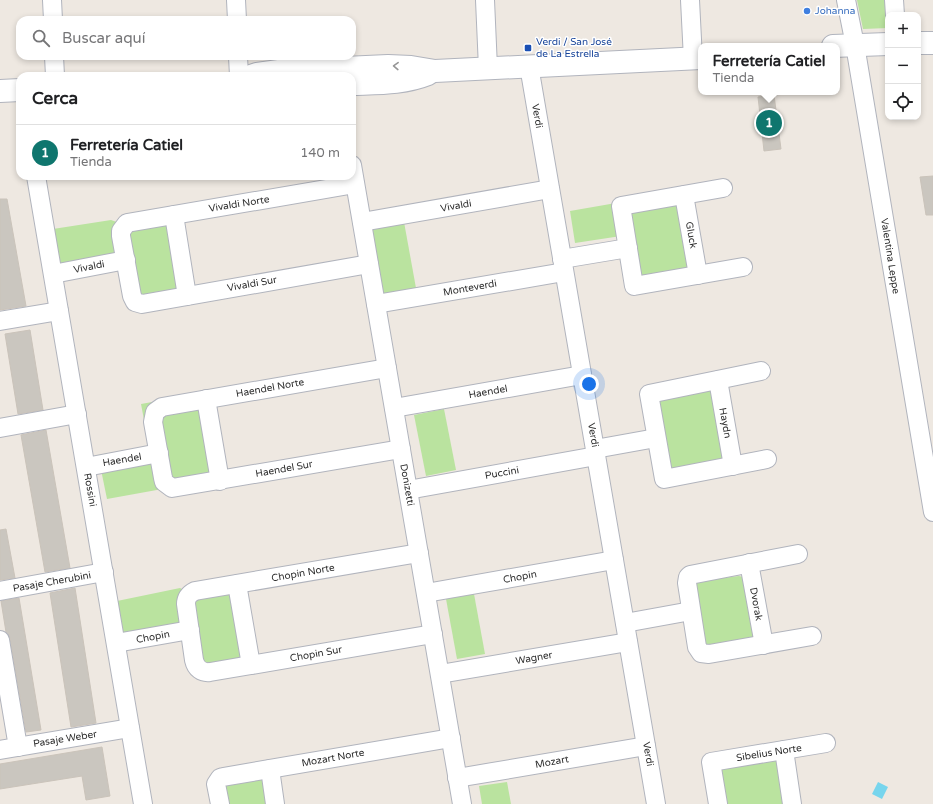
<!DOCTYPE html>
<html lang="es">
<head>
<meta charset="utf-8">
<style>
	:root { --surface:#fff; --page:#f2f2f2; --text:#202124; --muted:#757577; --line:#e0e0e0; --accent:#0f766e }
	body { margin:0; font-family:"Varela Round",sans-serif; background:var(--page); color:var(--text) }
	.controls { position:absolute; right:12px; top:12px; display:grid; overflow:hidden; border-radius:8px; box-shadow:0 2px 6px #0003 }
	.controls button { width:36px; height:36px; display:grid; place-items:center; padding:0; border:0; border-bottom:1px solid var(--line); background:var(--surface); color:var(--text); font:20px sans-serif }
	.you { position:absolute; left:589px; top:384px; width:14px; height:14px; margin:-10px; border:3px solid #fff; border-radius:50%; background:#1a73e8; box-shadow:0 0 0 6px #1a73e833 }
	.badge { display:grid; place-items:center; width:26px; height:26px; border-radius:50%; background:var(--accent); color:#fff; font-size:13px; font-weight:700 }
	.pin { position:absolute; translate:-50% -50%; border:2px solid #fff; box-shadow:0 1px 4px #0006 }
	.popup { position:absolute; left:698px; top:43px; width:142px; height:52px; box-sizing:border-box; display:grid; place-content:center; border-radius:8px; background:var(--surface); filter:drop-shadow(0 1px 3px #0005); font-size:13px; white-space:nowrap; color:var(--muted) }
	.popup b { font-size:15px; color:var(--text) }
	.popup::after { content:''; position:absolute; left:50%; top:100%; margin-left:-8px; border:8px solid transparent; border-top-color:var(--surface) }
	.list { margin:0; padding:0; list-style:none }
	h2 { display:flex; justify-content:space-between; align-items:center; height:52px; margin:0; padding:0 16px; font-size:17px }
	h2 small { font-size:13px; font-weight:400; color:var(--muted) }
	.list li { display:grid; grid-template-columns:26px 1fr auto; gap:12px; align-items:center; box-sizing:border-box; height:56px; padding:0 16px; border-top:1px solid var(--line) }
	.list b { display:block; font-size:15px; white-space:nowrap }
	.list p { margin:0; font-size:13px; white-space:nowrap; color:var(--muted) }
	.list em { font-size:13px; font-style:normal; color:var(--muted) }
	.icon { flex:none; width:22px; height:22px; fill:none; stroke:currentColor; stroke-width:2; stroke-linecap:round; stroke-linejoin:round }
	.map { position:relative; flex:none; width:933px; height:804px; overflow:hidden }
	.search { position:absolute; background:var(--surface); box-shadow:0 2px 6px #0003; left:16px; top:16px; width:340px; height:44px; display:flex; align-items:center; gap:10px; box-sizing:border-box; padding:0 14px; border-radius:12px; color:var(--muted); font-size:15px }
	.panel { position:absolute; background:var(--surface); box-shadow:0 2px 6px #0003; left:16px; top:72px; width:340px; height:108px; border-radius:12px }
	.map>svg:first-child { display:block }
	.green { fill:#bae39f }
	.water { fill:#77d5ed }
	.building { fill:#cac6bf; stroke:#cac3ba }
	.lines { fill:none; stroke-linecap:round; stroke-linejoin:round }
	.street-casing { stroke:#b1b4bd; stroke-width:20 }
	.secondary-casing { stroke:#b1b4bd; stroke-width:24 }
	.street { stroke:#fff; stroke-width:18 }
	.secondary { stroke:#fff; stroke-width:22 }
	.oneway { stroke:#969696 }
	.shop-dot { fill:#3f7fe0; stroke:#fff; stroke-width:1.5 }
	.transit-dot { fill:#1a4fb4; stroke:#fff; stroke-width:1.5 }
	.labels { text-anchor:middle; dominant-baseline:central; stroke-width:3; stroke-linejoin:round; paint-order:stroke }
	.shop-label { font-size:10px; fill:#366cbe; stroke:#fff; text-anchor:start }
	.transit-label { font-size:10px; fill:#164399; stroke:#fff; text-anchor:start }
	.street-label { font-size:10px; fill:#2e2e2e; stroke:#fff }
</style>
</head>
<body>
<div class="map">
<svg width="933" height="804" viewBox="0 0 933 804">
	<rect width="100%" height="100%" fill="#eee8e1"/>
	<g class="green">
		<path d="M857,0H890L888,15V28L863,29Z"/>
		<path d="M680,201L693,272L639,281L627,211Z"/>
		<path d="M616,203L621,236L575,243L570,211Z"/>
		<path d="M168,219L182,290L137,301L129,253L59,266L53,229L111,220L131,227Z"/>
		<path d="M404,222L416,288L382,294L371,228Z"/>
		<path d="M714,388L727,462L668,472L656,399Z"/>
		<path d="M196,394L212,480L107,499L98,455L149,446L141,404Z"/>
		<path d="M444,409L456,470L426,476L414,415Z"/>
		<path d="M739,576L743,577L754,639L708,649L702,645L693,588L698,581Z"/>
		<path d="M180,588L195,596L231,590L246,662L207,668L200,663L193,625L121,638L117,601Z"/>
		<path d="M474,594L485,654L457,659L446,599Z"/>
		<path d="M778,758L785,804H725L720,766Z"/>
		<path d="M265,777L270,804H226L222,784Z"/>
		<path d="M507,782L511,804H482L479,786Z"/>
	</g>
	<path class="water" d="M878,782L888,787L882,799L872,794Z"/>
	<g class="building">
		<path d="M774,95L781,149L764,151L758,97Z"/>
		<path d="M933,176V215H926L920,177Z"/>
		<path d="M0,199H7L26,306L0,310Z"/>
		<path d="M30,330L43,410L18,414L5,334Z"/>
		<path d="M46,430L70,568L45,572L21,435Z"/>
		<path d="M6,529L15,578L0,580V530Z"/>
		<path d="M75,588L96,723L71,727L50,593Z"/>
		<path d="M19,598L41,730L26,732L10,638L6,632L1,601Z"/>
		<path d="M102,747L110,796L86,800L82,776L0,789V764Z"/>
	</g>
	<g class="lines">
		<defs>
			<g id="street">
				<path d="M52,0L53,20"/>
				<path d="M236,0L237,20"/>
				<path d="M485,0L488,68"/>
				<path d="M690,0L693,59"/>
				<path d="M846,0L855,45L933,512"/>
				<path d="M894,0L895,15"/>
				<path d="M54,56L55,76"/>
				<path d="M238,56L239,76"/>
				<path d="M529,66L656,804"/>
				<path d="M352,165L462,804"/>
				<path d="M36,176L143,804"/>
				<path d="M355,184L127,223L121,231V236L132,296L135,302L142,304L369,264"/>
				<path d="M723,188L621,206L634,286L743,267"/>
				<path d="M684,195L698,275"/>
				<path d="M174,215L187,296"/>
				<path d="M362,222L550,189"/>
				<path d="M562,259L628,248"/>
				<path d="M53,274L126,260"/>
				<path d="M376,304L564,272"/>
				<path d="M0,321L59,311"/>
				<path d="M387,368L162,407L155,412L153,422L163,478L164,482L172,488L401,449"/>
				<path d="M761,371L649,394L664,479L767,459"/>
				<path d="M718,380L733,466"/>
				<path d="M206,399L220,481"/>
				<path d="M394,408L582,375"/>
				<path d="M0,428L77,414"/>
				<path d="M595,449L656,438"/>
				<path d="M86,467L159,453"/>
				<path d="M408,490L596,456"/>
				<path d="M419,553L195,591C189,594 186,597 186,604L194,660C196,669 202,673 210,672L433,634"/>
				<path d="M798,554L690,575L688,577L687,583L697,647L701,653L709,654L812,636"/>
				<path d="M749,563L764,645"/>
				<path d="M237,584L251,665"/>
				<path d="M0,591L104,572"/>
				<path d="M426,593L614,560"/>
				<path d="M625,623L691,611"/>
				<path d="M0,640L18,747"/>
				<path d="M116,643L190,630"/>
				<path d="M440,674L628,642"/>
				<path d="M0,750L130,728"/>
				<path d="M784,750L792,804"/>
				<path d="M270,769L275,804"/>
				<path d="M457,778L646,746"/>
				<path d="M220,804L216,784L220,778L223,777L451,738"/>
				<path d="M718,804L711,762L826,743"/>
			</g>
			<g id="secondary">
				<path d="M918,43H933"/>
				<path d="M833,46L888,44"/>
				<path d="M251,76L257,74L279,71L388,66L411,67L435,71L701,58"/>
				<path d="M352,84C378,83 403,84 428,74"/>
				<path d="M0,91L20,90"/>
			</g>
		</defs>
		<use href="#street" class="street-casing"/>
		<use href="#secondary" class="secondary-casing"/>
		<use href="#street" class="street"/>
		<use href="#secondary" class="secondary"/>
	</g>
	<defs><path id="oneway-chevron" d="M-2-3.5L2.5 0L-2 3.5" fill="none" stroke-width="1.6" stroke-linecap="round" stroke-linejoin="round"/></defs>
	<use class="oneway" href="#oneway-chevron" transform="translate(396 66) rotate(-178)"/>
	<circle class="shop-dot" cx="807" cy="11" r="4"/>
	<rect class="transit-dot" x="524" y="44" width="8" height="8" rx="2"/>
	<g class="labels">
		<g class="shop-label">
			<text x="815" y="11">Johanna</text>
		</g>
		<g class="transit-label">
			<text x="536" y="42">Verdi / San José<tspan x="536" dy="12">de La Estrella</tspan></text>
		</g>
		<g class="street-label">
			<text transform="translate(537 116) rotate(80)">Verdi</text>
			<text transform="translate(239 204) rotate(-9)">Vivaldi Norte</text>
			<text transform="translate(456 206) rotate(-10)">Vivaldi</text>
			<text transform="translate(691 235) rotate(80)">Gluck</text>
			<text transform="translate(890 256) rotate(81)">Valentina Leppe</text>
			<text transform="translate(89 267) rotate(-11)">Vivaldi</text>
			<text transform="translate(252 284) rotate(-10)">Vivaldi Sur</text>
			<text transform="translate(470 288) rotate(-10)">Monteverdi</text>
			<text transform="translate(270 388) rotate(-10)">Haendel Norte</text>
			<text transform="translate(488 392) rotate(-10)">Haendel</text>
			<text transform="translate(725 423) rotate(80)">Haydn</text>
			<text transform="translate(593 435) rotate(80)">Verdi</text>
			<text transform="translate(122 460) rotate(-10)">Haendel</text>
			<text transform="translate(284 469) rotate(-10)">Haendel Sur</text>
			<text transform="translate(502 473) rotate(-10)">Puccini</text>
			<text transform="translate(407 485) rotate(80)">Donizetti</text>
			<text transform="translate(90 490) rotate(80)">Rossini</text>
			<text transform="translate(303 573) rotate(-10)">Chopin Norte</text>
			<text transform="translate(520 577) rotate(-10)">Chopin</text>
			<text transform="translate(52 582) rotate(-10)">Pasaje Cherubini</text>
			<text transform="translate(756 604) rotate(80)">Dvorak</text>
			<text transform="translate(153 637) rotate(-10)">Chopin</text>
			<text transform="translate(316 654) rotate(-10)">Chopin Sur</text>
			<text transform="translate(534 658) rotate(-10)">Wagner</text>
			<text transform="translate(65 739) rotate(-9)">Pasaje Weber</text>
			<text transform="translate(769 753) rotate(-9)">Sibelius Norte</text>
			<text transform="translate(648 754) rotate(80)">Verdi</text>
			<text transform="translate(333 758) rotate(-10)">Mozart Norte</text>
			<text transform="translate(552 762) rotate(-10)">Mozart</text>
		</g>
	</g>
</svg>
<div class="controls">
<button>+</button>
<button>−</button>
<button><svg class="icon" aria-label="locate" viewBox="0 0 24 24"><circle cx="12" cy="12" r="6"/><path d="M12 2v4M12 18v4M2 12h4M18 12h4"/></svg></button>
</div>
<div class="you"></div>
<div class="pin badge" style="left:769px;top:123px">1</div>
<div class="popup"><b>Ferretería Catiel</b>Tienda</div>
<div class="search"><svg class="icon" aria-label="search" viewBox="0 0 24 24"><circle cx="10" cy="10" r="6"/><path d="M15 15l6 6"/></svg>Buscar aquí</div>
<section class="panel">
<h2>Cerca<small></small></h2>
<ul class="list">
<li><span class="badge">1</span><div><b>Ferretería Catiel</b><p>Tienda</p></div><em>140 m</em></li>
</ul>
</section>
</div>
</body>
</html>
